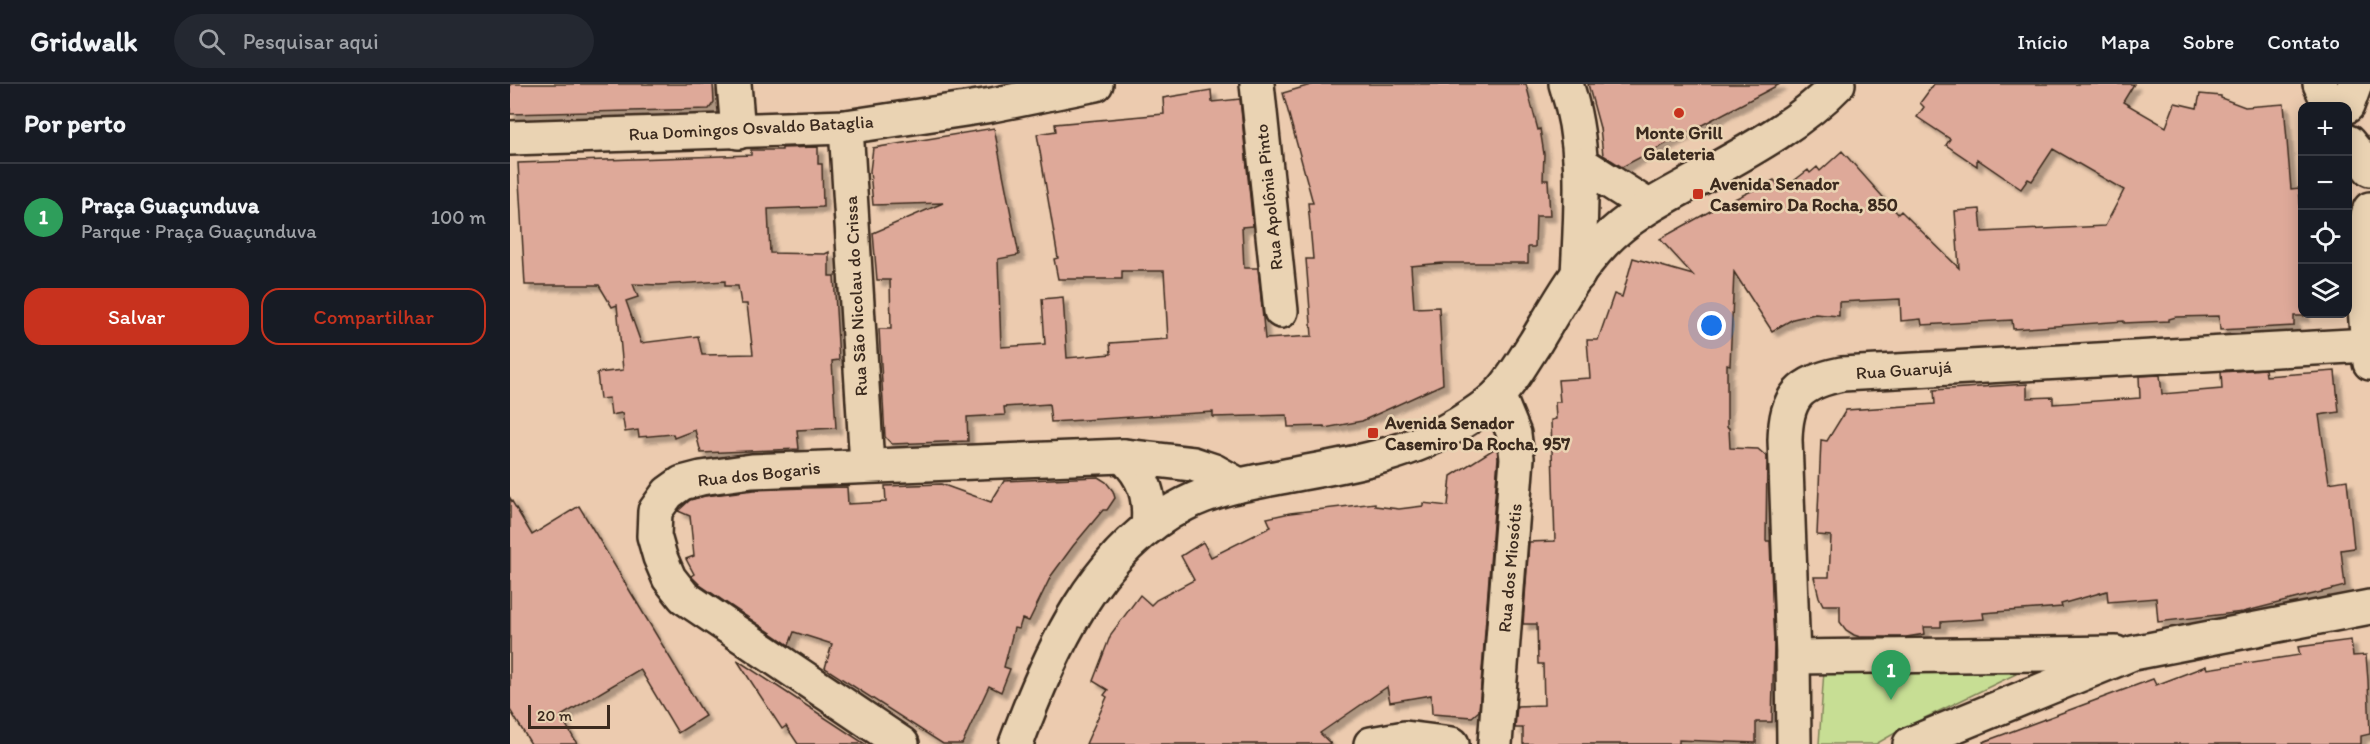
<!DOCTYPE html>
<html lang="pt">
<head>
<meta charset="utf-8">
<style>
	:root { --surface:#171b24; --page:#242831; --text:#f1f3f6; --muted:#9ea1a6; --line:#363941; --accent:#c8321e }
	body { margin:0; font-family:Itim,sans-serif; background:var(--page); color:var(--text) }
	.controls { position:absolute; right:18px; top:18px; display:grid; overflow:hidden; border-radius:12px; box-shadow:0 3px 15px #0003 }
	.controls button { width:54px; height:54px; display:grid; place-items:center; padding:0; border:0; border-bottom:2px solid var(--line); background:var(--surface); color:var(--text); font:30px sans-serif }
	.scale { position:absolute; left:18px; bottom:15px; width:82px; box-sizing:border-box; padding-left:6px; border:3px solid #3b2a1e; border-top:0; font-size:16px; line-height:21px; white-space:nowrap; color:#3b2a1e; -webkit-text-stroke:4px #ead3b3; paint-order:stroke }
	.you { position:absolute; left:1202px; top:242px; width:21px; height:21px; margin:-15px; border:4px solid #fff; border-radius:50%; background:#1a73e8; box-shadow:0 0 0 9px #1a73e833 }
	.badge { display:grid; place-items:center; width:39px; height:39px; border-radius:50%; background:var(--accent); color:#fff; font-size:20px; font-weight:700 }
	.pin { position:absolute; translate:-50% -50px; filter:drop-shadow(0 2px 3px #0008) }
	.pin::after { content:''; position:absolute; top:32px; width:21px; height:18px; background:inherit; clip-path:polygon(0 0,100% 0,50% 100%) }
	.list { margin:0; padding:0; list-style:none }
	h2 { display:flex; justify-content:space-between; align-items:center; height:78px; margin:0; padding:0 24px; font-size:26px }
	h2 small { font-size:20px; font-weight:400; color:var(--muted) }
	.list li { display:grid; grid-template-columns:39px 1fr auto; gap:18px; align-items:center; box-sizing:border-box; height:108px; padding:0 24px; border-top:2px solid var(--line) }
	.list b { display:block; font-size:22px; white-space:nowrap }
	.list p { margin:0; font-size:20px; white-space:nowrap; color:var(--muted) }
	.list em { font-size:20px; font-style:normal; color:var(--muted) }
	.actions { display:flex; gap:12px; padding:18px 24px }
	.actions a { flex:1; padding:14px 0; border:2px solid var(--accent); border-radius:18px; text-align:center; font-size:21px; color:var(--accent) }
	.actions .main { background:var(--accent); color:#fff }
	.icon { flex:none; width:33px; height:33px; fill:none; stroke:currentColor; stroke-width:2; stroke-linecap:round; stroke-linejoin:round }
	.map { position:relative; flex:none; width:1860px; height:660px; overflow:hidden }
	header { display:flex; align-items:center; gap:36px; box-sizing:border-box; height:84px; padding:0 30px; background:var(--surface); border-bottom:2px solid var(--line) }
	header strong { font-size:28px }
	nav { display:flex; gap:33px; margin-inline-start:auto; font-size:21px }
	.search { width:420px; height:54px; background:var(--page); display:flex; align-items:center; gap:15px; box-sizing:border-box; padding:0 21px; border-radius:33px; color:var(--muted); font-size:22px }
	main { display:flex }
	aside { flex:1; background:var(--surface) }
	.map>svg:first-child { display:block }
	.green { fill:#c7de94; stroke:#818459; stroke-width:1.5 }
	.building { fill:#dea999; stroke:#3b2a1e; stroke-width:1.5; fill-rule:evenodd; filter:url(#shadow) }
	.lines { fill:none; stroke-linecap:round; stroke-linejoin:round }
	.minor-casing { stroke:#3b2a1e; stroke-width:38 }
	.minor { stroke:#ead3b3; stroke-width:33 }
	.poi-dot { fill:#c8321e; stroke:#ead3b3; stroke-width:2 }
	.labels { text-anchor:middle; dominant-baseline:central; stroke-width:5; stroke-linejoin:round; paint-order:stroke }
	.street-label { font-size:18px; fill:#3b2a1e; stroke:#ead3b3 }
	.poi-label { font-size:18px; font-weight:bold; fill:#3b2a1e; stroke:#ead3b3; text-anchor:start }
</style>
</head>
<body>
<header>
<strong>Gridwalk</strong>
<div class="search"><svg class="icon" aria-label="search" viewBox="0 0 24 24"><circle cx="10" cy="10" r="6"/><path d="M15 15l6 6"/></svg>Pesquisar aqui</div>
<nav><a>Início</a><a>Mapa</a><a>Sobre</a><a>Contato</a></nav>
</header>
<main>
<aside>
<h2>Por perto<small></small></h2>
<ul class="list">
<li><span class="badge" style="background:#2e9e5b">1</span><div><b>Praça Guaçunduva</b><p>Parque · Praça Guaçunduva</p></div><em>100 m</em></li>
</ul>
<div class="actions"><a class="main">Salvar</a><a>Compartilhar</a></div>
</aside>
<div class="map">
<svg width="1860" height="660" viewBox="0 0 1860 660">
	<defs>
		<filter id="shadow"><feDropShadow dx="5.5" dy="5.5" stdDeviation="1.5" flood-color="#0004"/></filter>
	</defs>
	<rect width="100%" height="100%" fill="#eccbaf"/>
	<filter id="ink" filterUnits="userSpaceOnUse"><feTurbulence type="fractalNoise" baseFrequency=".0167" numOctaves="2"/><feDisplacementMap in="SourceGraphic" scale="12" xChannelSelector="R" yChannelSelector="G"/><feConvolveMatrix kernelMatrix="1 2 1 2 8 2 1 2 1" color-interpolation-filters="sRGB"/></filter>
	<g filter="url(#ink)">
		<path class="green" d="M1314,586L1508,589L1394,644L1366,660H1309Z"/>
		<g class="building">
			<path d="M0,0H203L204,18L199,25L0,30Z"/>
			<path d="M804,0H1016L1028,46L1030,45L1034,70L1033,96H1038L1040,132H1026L1025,163H1018V179H933L901,182L904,224L929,223L933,300L852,337L815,344L814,342L778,343L777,331L703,333V328L541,338L539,320L494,323L495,331L457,333L458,357L382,360L375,353L369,245H381L380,196H367L363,149L433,119L363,121L360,87L363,64L484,44L509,171L488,175L491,263L535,260L532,215L553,213L557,274L601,270L600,259L658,255L654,187H612V195H548L544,175L548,174L527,50L546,47L545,40L654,30L653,14L701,6L702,18L730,15L743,142L732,143L734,184H748L755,255L802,252L796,175H803L798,119H803L773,9Z"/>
			<path d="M1078,0H1270L1112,83L1093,71L1090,44Z"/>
			<path d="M1424,0H1624L1613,18L1656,43L1665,19L1687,24L1690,10L1711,12V14L1735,23L1774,20L1781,105L1789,104L1792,139L1794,232H1784V242L1710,246L1709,232L1666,233L1659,235V237L1614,239V237L1503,245L1502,236L1412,241L1411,235L1391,237L1390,215L1329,218V232L1305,230L1283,235L1262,247L1224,188L1220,281L1217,280V343L1219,344L1220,364L1248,365L1257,373L1256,457H1260L1264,561L1262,638H1246V659L1169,656V660H1013V644H1005L1007,622L1034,621L1033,580H1028L1027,540H1013L1019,458L1045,457L1041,336L1046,335L1045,318H1050L1048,296L1080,294L1077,256H1088L1104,210L1112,213L1123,174L1183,191L1150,155L1204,125L1264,96L1272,106L1298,86L1300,89L1307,83L1310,87L1332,67L1388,130L1391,127L1449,184L1445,127L1470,125L1472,148L1595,142L1614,106L1543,65L1522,97L1518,95L1511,105L1467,75V82L1436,61L1440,55L1407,33L1414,23L1410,19Z"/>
			<path d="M308,63V80H312L313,123L258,125L260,169L315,170L319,168V192H324L329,276L322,277L326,344L287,346L289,365L191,369L185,346L164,354L163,350L129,353L128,346L115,348L112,329L101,331L99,314L90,315L87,289L113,286L107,221L102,223L89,201H15L8,79L241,71V66H272V64ZM215,197V202H228L231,220H237L243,270L192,271L188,252L131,259L116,217L128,213L123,200L149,201Z"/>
			<path d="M1755,285L1756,292L1825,287L1829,328L1809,331L1819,399L1837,396L1844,464L1831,466L1835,502L1733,528L1648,538L1646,514L1598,518L1597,507L1551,520L1552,523L1473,529L1474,535L1431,538V543H1414L1415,550L1396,553H1350L1344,551L1336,546L1330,538V521H1313L1309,513L1304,493H1319L1321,452L1307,451L1311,356L1317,357L1336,326L1425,320L1424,306L1517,300V314L1543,313V320L1630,314L1629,292L1650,291L1652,310L1712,305L1711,288Z"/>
			<path d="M987,363L988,374L969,627L962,633L922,630L921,611L880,618L877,603L810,649L821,660H576L597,613L594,611L598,606L583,597L601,550L630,511L641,521L646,516L684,496L671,472L693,458L701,473L761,443L757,434L780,429L865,419V422L889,425L913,422V419L938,422L941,392Z"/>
			<path d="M588,393L596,398L603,407L605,414L597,426H593L563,462L541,492L519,537L512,535L509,545L504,544L494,583L500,585L491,608L479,602L452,660H433L315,584L322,560L284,548L279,561L190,501L181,492L184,490L176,475L184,472L180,432L168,427L180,416L195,412L244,406L294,404L337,403L338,420L376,418L375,402L431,400L481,418L494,397Z"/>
			<path d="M0,414L22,451L69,422L195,632L168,649L130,585L51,632L67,660H21L0,626Z"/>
			<path d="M1841,556L1843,572L1856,571L1858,596L1860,650L1851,652V660H1474L1473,658L1643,595L1646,601L1696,582L1697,585L1790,571L1788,563Z"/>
			<path d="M227,576L279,610L355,660H288L276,642L272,645Z"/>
		</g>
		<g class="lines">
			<defs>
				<g id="minor">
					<path d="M224,0L228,48"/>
					<path d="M747,0L771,227"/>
					<path d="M1056,0C1077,62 1071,126 1068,191"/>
					<path d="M1810,0L1820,22"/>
					<path d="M1837,22L1845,0"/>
					<path d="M336,43L357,381"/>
					<path d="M0,54L336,43L482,21L586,0"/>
					<path d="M1838,58L1860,85"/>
					<path d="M1072,80L1138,122"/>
					<path d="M1860,125C1848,155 1856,245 1860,279"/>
					<path d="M613,372C635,393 641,413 638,443"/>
					<path d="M1283,573L1606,569"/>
					<path d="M392,660L174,513L159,494L150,473L144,452L145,427L158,409L172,399L191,394L242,387L613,372L683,380L704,387L729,401"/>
					<path d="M506,660C539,570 585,465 675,420C708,403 745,398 781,391C840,380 899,371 950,339C963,331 975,323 986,313C1002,298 1013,277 1025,259C1046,224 1066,187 1094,158C1119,132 1150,116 1181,99C1231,71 1288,42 1328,0"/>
					<path d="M861,660L895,654L942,660"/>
					<path d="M985,660L1007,374L1004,350L988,311"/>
					<path d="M1284,660L1283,573L1275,356C1276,312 1289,299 1332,290L1858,261"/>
					<path d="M1400,660L1623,569L1860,523"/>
				</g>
			</defs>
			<use href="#minor" class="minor-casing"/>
			<use href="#minor" class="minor"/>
		</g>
	</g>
	<g class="poi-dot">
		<circle cx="1169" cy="29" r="6"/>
		<rect x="1182" y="104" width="12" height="12" rx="3"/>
		<rect x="857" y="343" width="12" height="12" rx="3"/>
	</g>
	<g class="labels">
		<g class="street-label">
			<text transform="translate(241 44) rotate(-3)">Rua Domingos Osvaldo Bataglia</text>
			<text transform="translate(759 113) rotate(-96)">Rua Apolônia Pinto</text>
			<text transform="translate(346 212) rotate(-93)">Rua São Nicolau do Crissa</text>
			<text transform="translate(1394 286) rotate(-4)">Rua Guarujá</text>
			<text transform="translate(249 390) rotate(-6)">Rua dos Bogaris</text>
			<text transform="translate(1000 484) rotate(-85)">Rua dos Miosótis</text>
		</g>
		<g class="poi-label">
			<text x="1169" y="49" text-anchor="middle">Monte Grill<tspan x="1169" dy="21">Galeteria</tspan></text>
			<text x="1200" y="100">Avenida Senador<tspan x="1200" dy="21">Casemiro Da Rocha, 850</tspan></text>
			<text x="875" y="339">Avenida Senador<tspan x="875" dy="21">Casemiro Da Rocha, 957</tspan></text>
		</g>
	</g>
</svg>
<div class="controls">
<button>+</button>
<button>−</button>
<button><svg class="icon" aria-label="locate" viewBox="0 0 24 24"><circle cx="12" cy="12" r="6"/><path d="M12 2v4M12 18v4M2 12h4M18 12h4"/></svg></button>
<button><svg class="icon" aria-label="layers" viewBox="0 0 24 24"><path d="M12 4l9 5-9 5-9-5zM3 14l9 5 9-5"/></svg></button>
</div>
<div class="scale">20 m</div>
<div class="you"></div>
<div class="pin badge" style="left:1381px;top:616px;background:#2e9e5b">1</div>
</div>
</main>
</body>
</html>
